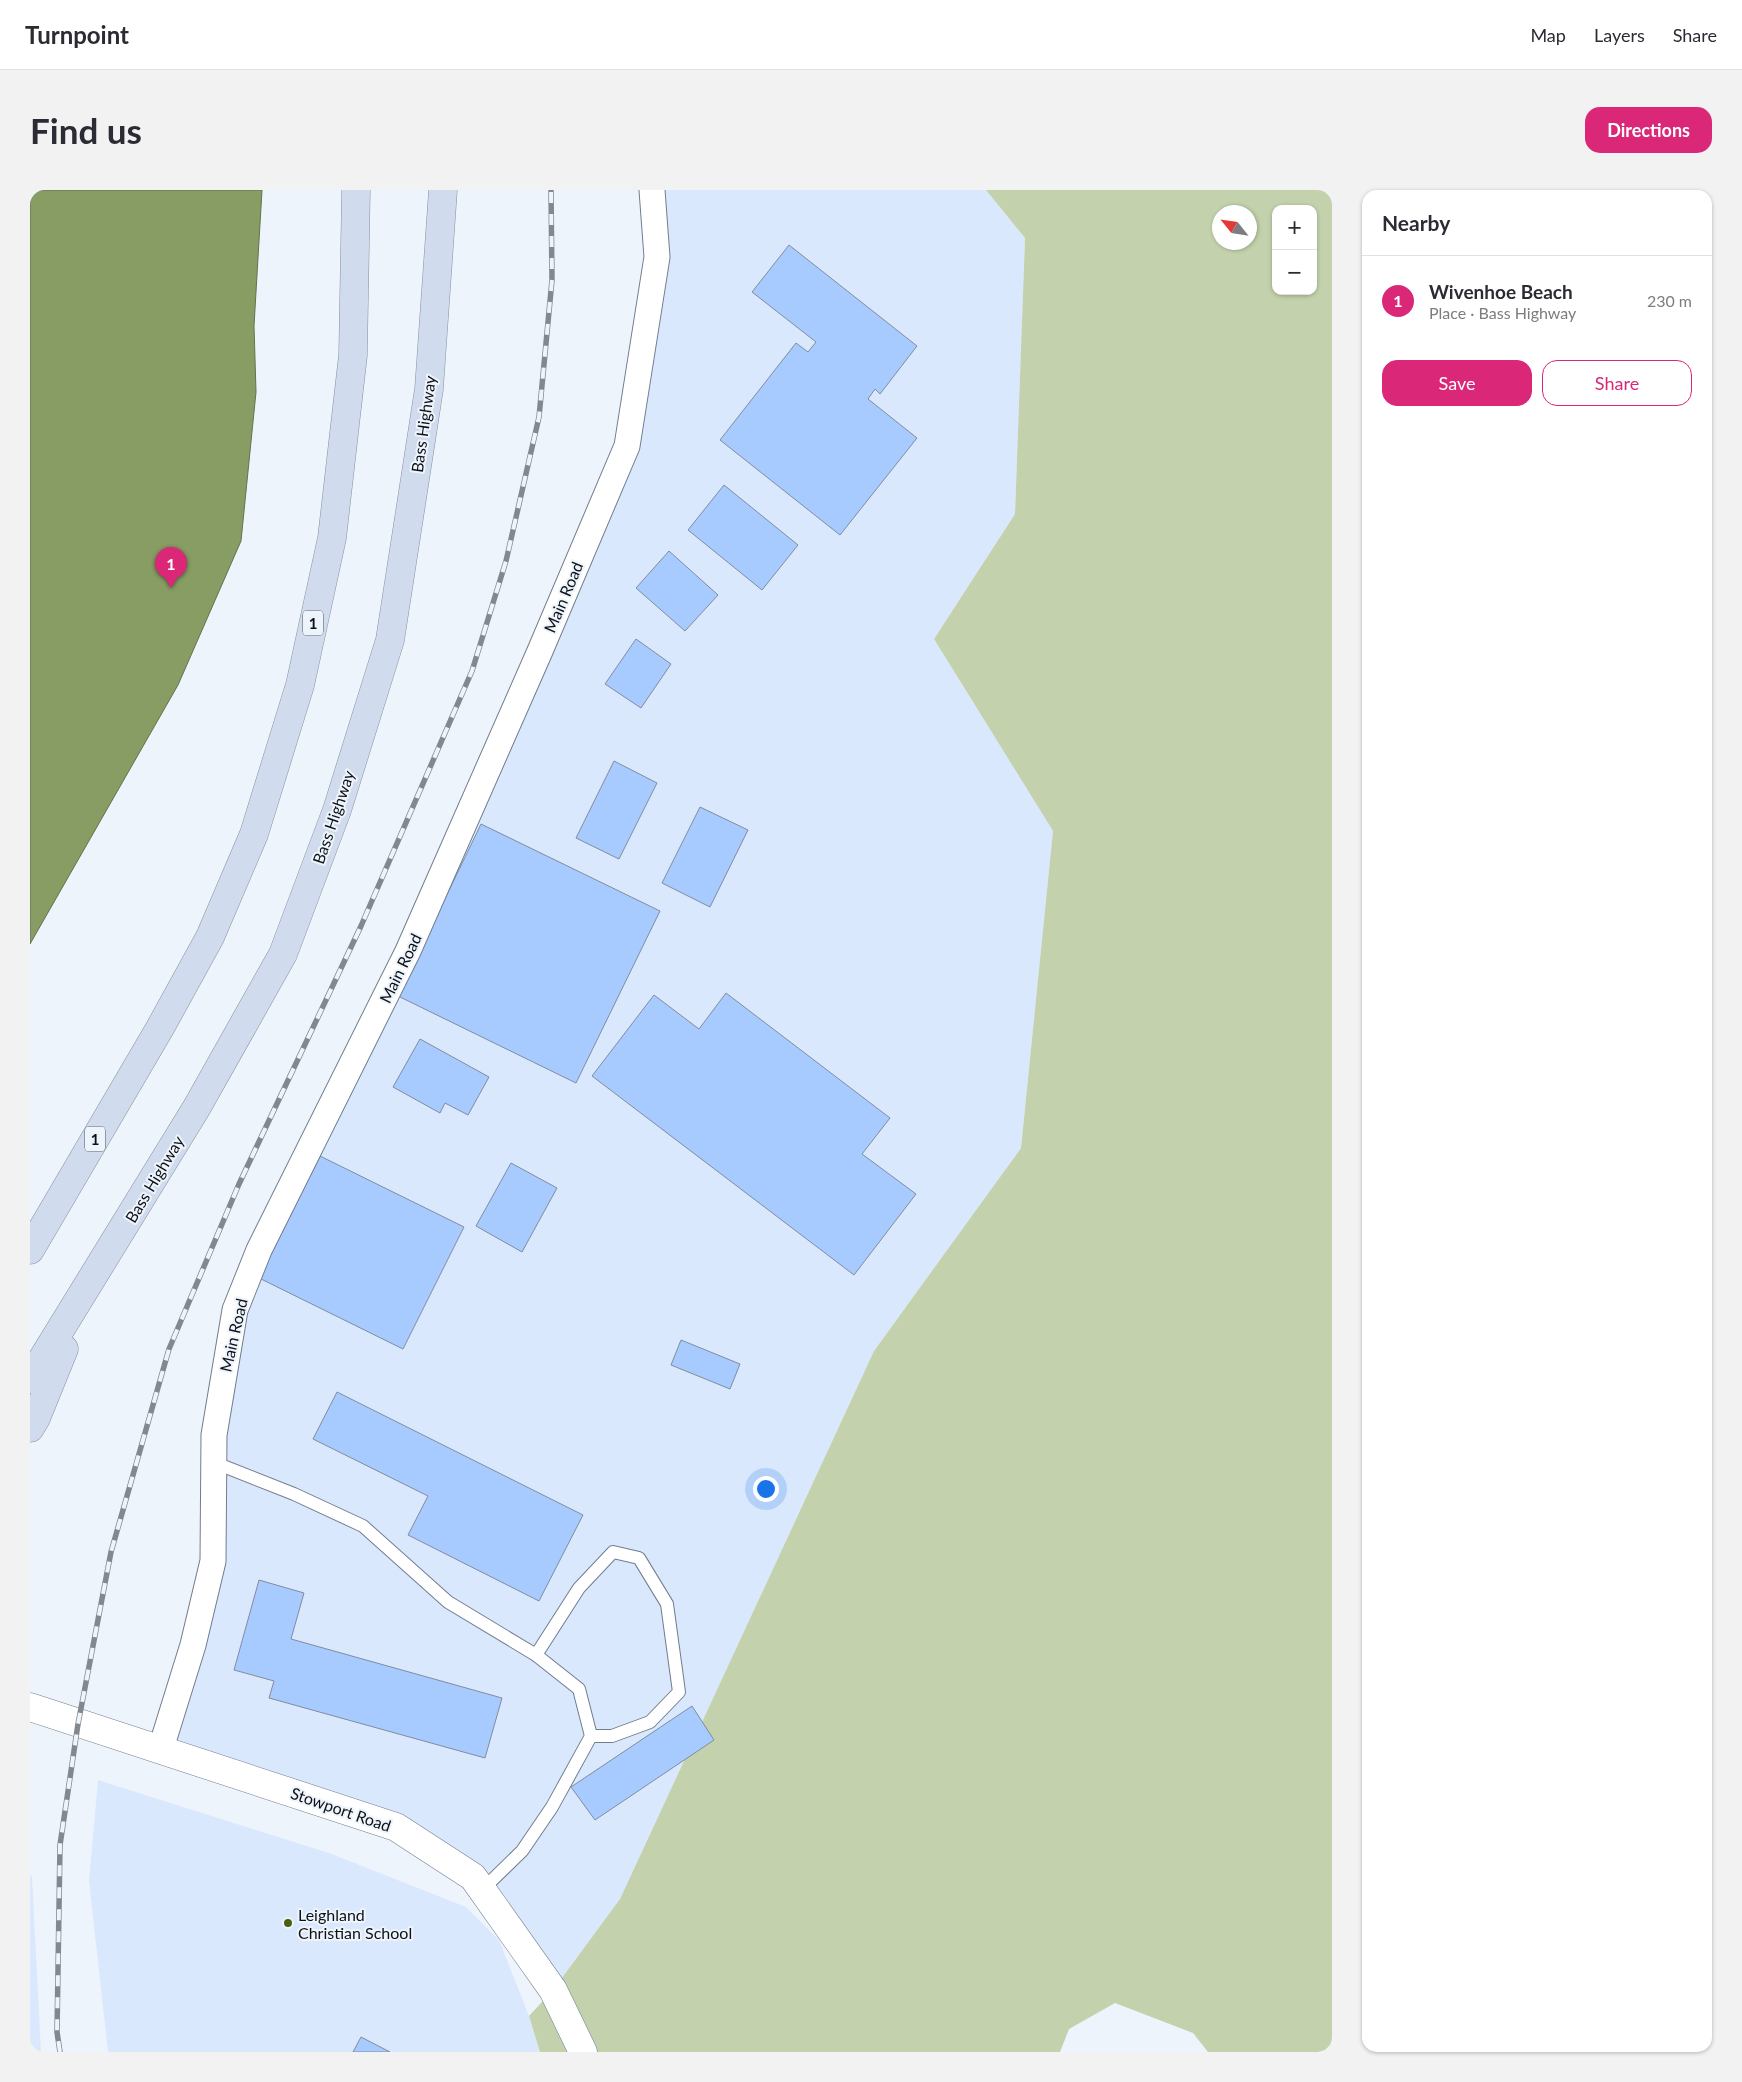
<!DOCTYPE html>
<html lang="en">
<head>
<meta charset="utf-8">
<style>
	:root { --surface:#fff; --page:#f2f2f3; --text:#2b2b33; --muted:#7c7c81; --line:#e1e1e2; --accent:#db2777 }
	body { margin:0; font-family:Lato,sans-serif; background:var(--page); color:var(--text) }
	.controls { position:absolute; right:15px; top:15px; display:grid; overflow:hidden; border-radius:10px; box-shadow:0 1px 4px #0004 }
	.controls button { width:45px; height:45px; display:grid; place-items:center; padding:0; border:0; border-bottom:1px solid var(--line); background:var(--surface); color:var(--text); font:25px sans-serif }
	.compass { position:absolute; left:1182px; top:15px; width:45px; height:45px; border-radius:50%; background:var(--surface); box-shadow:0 1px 4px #0004; rotate:300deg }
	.you { position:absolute; left:735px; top:1298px; width:18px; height:18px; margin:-12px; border:4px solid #fff; border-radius:50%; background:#1a73e8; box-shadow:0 0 0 8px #1a73e833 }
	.badge { display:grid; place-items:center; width:32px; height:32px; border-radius:50%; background:var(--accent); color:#fff; font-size:16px; font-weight:700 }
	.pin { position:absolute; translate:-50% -41px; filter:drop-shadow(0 1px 2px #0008) }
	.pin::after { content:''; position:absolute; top:26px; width:18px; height:15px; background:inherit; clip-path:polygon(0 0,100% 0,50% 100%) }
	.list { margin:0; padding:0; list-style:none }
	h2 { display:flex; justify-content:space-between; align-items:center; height:65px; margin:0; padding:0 20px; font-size:21px }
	h2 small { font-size:16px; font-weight:400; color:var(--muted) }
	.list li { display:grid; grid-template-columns:32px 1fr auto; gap:15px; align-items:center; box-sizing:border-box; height:90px; padding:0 20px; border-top:1px solid var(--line) }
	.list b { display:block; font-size:19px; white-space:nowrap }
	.list p { margin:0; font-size:16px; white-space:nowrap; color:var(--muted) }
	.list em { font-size:16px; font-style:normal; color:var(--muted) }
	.actions { display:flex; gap:10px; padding:15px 20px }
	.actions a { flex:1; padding:11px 0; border:1px solid var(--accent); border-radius:15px; text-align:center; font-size:18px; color:var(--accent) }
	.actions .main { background:var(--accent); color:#fff }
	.map { position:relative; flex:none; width:1302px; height:1862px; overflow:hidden; border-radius:15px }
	header { display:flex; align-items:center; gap:30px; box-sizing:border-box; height:70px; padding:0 25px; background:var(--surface); border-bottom:1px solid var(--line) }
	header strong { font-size:24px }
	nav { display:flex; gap:28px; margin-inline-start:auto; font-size:18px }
	.intro { display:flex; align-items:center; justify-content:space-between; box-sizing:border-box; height:120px; padding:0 30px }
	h1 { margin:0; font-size:35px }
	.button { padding:12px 22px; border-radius:15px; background:var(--accent); color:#fff; font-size:18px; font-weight:700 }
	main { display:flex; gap:30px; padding:0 30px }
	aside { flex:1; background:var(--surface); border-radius:15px; box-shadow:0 1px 4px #0004 }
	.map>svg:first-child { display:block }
	.built { fill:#dae8fd }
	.green { fill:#c3d2ad; fill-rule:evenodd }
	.water { fill:#879d64; stroke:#62734d }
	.building { fill:#a7caff; stroke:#818c9e }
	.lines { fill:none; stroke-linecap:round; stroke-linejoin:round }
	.service-casing { stroke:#717d8e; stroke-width:14 }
	.minor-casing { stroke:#717d8e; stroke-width:27 }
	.secondary-casing { stroke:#717d8e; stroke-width:29 }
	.trunk-casing { stroke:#858fa0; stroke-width:29 }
	.service { stroke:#fff; stroke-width:12 }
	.minor { stroke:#fff; stroke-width:25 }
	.secondary { stroke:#fff; stroke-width:28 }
	.trunk { stroke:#d0dcee; stroke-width:28 }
	.rail-casing { stroke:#83888e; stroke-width:5.5 }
	.rail { stroke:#eef4fb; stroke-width:4; stroke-dasharray:11; stroke-linecap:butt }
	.poi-dot { fill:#49610f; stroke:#eef4fb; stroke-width:2 }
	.labels { text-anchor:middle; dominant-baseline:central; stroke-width:4; stroke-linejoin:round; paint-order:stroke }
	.shield { fill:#eef4fb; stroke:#50555b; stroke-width:1 }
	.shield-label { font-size:15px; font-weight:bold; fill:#0d1117 }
	.street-label { font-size:16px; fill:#0d1117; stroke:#eef4fb }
	.poi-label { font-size:16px; fill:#0d1117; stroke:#eef4fb; text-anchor:start }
</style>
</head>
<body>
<header>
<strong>Turnpoint</strong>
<nav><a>Map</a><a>Layers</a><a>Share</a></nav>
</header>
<div class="intro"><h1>Find us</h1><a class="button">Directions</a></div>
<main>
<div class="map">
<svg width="1302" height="1862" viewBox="0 0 1302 1862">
	<rect width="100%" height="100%" fill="#eef4fb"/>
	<g class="built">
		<path d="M622,0H956L995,48L985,324L904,449L1023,641L991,958L844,1161L590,1709L523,1800L452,1700L400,1659L131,1558L163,1455L205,1120L597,256Z"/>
		<path d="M68,1590L299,1663L436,1717L469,1750L499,1826L510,1862H78L59,1691Z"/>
		<path d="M0,1685L2,1687L11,1862H0Z"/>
	</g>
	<path class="green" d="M956,0H1302V1862H1178L1163,1843L1085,1813L1039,1839L1030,1862H510L499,1826L523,1800L590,1709L844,1161L991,958L1023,641L904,449L985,324L995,48ZM1246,19H1283V101H1246ZM1190,22H1220V52H1190Z"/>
	<path class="water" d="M0,0H232L224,136L226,202L211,351L148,495L0,754Z"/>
	<g class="building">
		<path d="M759,55L887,156L850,204L845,199L838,209L887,248L810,345L690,250L766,153L778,162L786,152L722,102Z"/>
		<path d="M694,295L768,355L732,400L658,340Z"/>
		<path d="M639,361L688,405L655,441L606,398Z"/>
		<path d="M606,449L641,474L611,518L575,494Z"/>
		<path d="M584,571L627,593L589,669L546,648Z"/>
		<path d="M670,617L718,640L680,717L632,693Z"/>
		<path d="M451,634L630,721L546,893L368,806Z"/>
		<path d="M696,803L860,928L832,964L886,1004L824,1085L562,886L624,805L669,839Z"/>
		<path d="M390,849L459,887L438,925L415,913L410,923L363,897Z"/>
		<path d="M290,966L434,1037L373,1159L229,1088Z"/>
		<path d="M481,973L527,998L492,1062L446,1036Z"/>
		<path d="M651,1150L710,1174L700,1199L641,1175Z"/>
		<path d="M307,1202L553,1325L509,1411L378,1345L398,1306L283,1249Z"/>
		<path d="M229,1390L274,1403L261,1449L472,1508L455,1568L239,1508L244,1491L204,1480Z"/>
		<path d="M662,1516L684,1550L565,1630L541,1597Z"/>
		<path d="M331,1847L360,1862H323Z"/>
	</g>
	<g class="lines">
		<defs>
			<g id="service">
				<path d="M183,1272L264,1304L333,1336L418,1412L506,1465L549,1499L561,1546L522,1617L492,1661L452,1700"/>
				<path d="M506,1465L549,1398L583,1362L609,1368L637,1414L649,1502L620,1532L582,1546H561"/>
			</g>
			<path id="minor" d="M131,1558L163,1455L183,1371L184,1245L205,1120L229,1060L378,761L510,461L597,256L627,67L622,0"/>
			<path id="secondary" d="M0,1517L366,1637L443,1687L523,1800L553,1862"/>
			<g id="trunk">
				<path d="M0,1060L130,838L180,747L224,644L270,495L302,348L323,165L326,0"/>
				<path d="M0,1189L167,917L253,764L307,620L360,450L399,199L413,0"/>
				<path d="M0,1238L6,1228L34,1159"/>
			</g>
		</defs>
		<use href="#service" class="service-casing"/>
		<use href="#minor" class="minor-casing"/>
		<use href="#secondary" class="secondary-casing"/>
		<use href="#trunk" class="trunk-casing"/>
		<use href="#service" class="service"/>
		<use href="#minor" class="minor"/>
		<use href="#secondary" class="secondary"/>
		<use href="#trunk" class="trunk"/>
		<defs>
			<path id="rail" d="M30,1862L27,1842L30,1655L48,1534L81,1362L139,1159L209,994L331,736L442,481L476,371L509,227L522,90L521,0"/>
		</defs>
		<use href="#rail" class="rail-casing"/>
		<use href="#rail" class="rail"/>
	</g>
	<circle class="poi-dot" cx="258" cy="1733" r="5"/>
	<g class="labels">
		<g class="shield">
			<rect x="273" y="420.5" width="20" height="25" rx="4"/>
			<rect x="55" y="936.5" width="20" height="25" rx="4"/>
		</g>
		<g class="shield-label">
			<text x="283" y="433">1</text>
			<text x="65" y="949">1</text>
		</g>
		<g class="street-label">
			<text transform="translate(393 234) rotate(-82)">Bass Highway</text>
			<text transform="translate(533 407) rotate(-67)">Main Road</text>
			<text transform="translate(303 627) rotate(-71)">Bass Highway</text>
			<text transform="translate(370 778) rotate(-64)">Main Road</text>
			<text transform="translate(124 989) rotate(-59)">Bass Highway</text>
			<text transform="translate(203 1145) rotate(-77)">Main Road</text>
			<text transform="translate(311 1619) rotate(19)">Stowport Road</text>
		</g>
		<g class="poi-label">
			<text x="268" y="1724">Leighland<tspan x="268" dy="18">Christian School</tspan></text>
		</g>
	</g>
</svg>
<div class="controls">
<button>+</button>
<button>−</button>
</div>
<svg class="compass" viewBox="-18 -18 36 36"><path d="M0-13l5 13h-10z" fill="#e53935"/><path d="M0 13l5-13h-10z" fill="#7c7c81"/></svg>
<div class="you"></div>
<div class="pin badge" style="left:141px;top:398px">1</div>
</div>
<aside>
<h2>Nearby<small></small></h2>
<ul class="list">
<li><span class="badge">1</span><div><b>Wivenhoe Beach</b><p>Place · Bass Highway</p></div><em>230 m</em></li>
</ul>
<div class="actions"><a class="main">Save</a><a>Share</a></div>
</aside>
</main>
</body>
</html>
